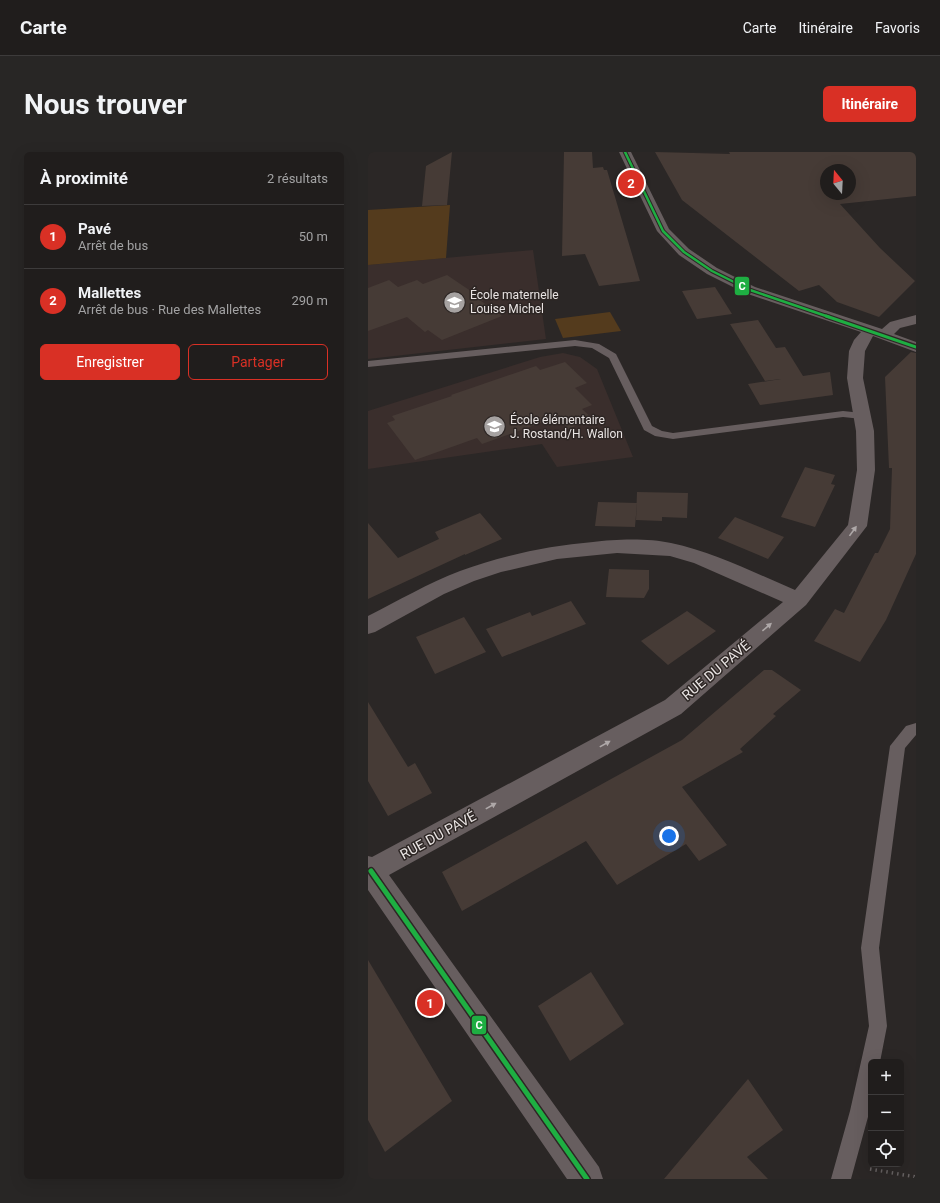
<!DOCTYPE html>
<html lang="fr">
<head>
<meta charset="utf-8">
<style>
	:root { --surface:#201d1c; --page:#282625; --text:#f1f3f6; --muted:#a2a2a3; --line:#3d3b3b; --accent:#d93025 }
	body { margin:0; font-family:Roboto,sans-serif; background:var(--page); color:var(--text) }
	.controls { position:absolute; right:12px; bottom:12px; display:grid; overflow:hidden; border-radius:6px; box-shadow:0 4px 16px #0002 }
	.controls button { width:36px; height:36px; display:grid; place-items:center; padding:0; border:0; border-bottom:1px solid var(--line); background:var(--surface); color:var(--text); font:20px sans-serif }
	.compass { position:absolute; left:452px; top:12px; width:36px; height:36px; border-radius:50%; background:var(--surface); box-shadow:0 4px 16px #0002; rotate:342deg }
	.you { position:absolute; left:301px; top:684px; width:14px; height:14px; margin:-10px; border:3px solid #fff; border-radius:50%; background:#1a73e8; box-shadow:0 0 0 6px #1a73e833 }
	.badge { display:grid; place-items:center; width:26px; height:26px; border-radius:50%; background:var(--accent); color:#fff; font-size:13px; font-weight:700 }
	.pin { position:absolute; translate:-50% -50%; border:2px solid #fff; box-shadow:0 1px 4px #0006 }
	.list { margin:0; padding:0; list-style:none }
	h2 { display:flex; justify-content:space-between; align-items:center; height:52px; margin:0; padding:0 16px; font-size:17px }
	h2 small { font-size:13px; font-weight:400; color:var(--muted) }
	.list li { display:grid; grid-template-columns:26px 1fr auto; gap:12px; align-items:center; box-sizing:border-box; height:64px; padding:0 16px; border-top:1px solid var(--line) }
	.list b { display:block; font-size:15px; white-space:nowrap }
	.list p { margin:0; font-size:13px; white-space:nowrap; color:var(--muted) }
	.list em { font-size:13px; font-style:normal; color:var(--muted) }
	.actions { display:flex; gap:8px; padding:12px 16px }
	.actions a { flex:1; padding:9px 0; border:1px solid var(--accent); border-radius:6px; text-align:center; font-size:14px; color:var(--accent) }
	.actions .main { background:var(--accent); color:#fff }
	.icon { flex:none; width:22px; height:22px; fill:none; stroke:currentColor; stroke-width:2; stroke-linecap:round; stroke-linejoin:round }
	.map { position:relative; flex:none; width:548px; height:1027px; overflow:hidden; border-radius:6px }
	header { display:flex; align-items:center; gap:24px; box-sizing:border-box; height:56px; padding:0 20px; background:var(--surface); border-bottom:1px solid var(--line) }
	header strong { font-size:19px }
	nav { display:flex; gap:22px; margin-inline-start:auto; font-size:14px }
	.intro { display:flex; align-items:center; justify-content:space-between; box-sizing:border-box; height:96px; padding:0 24px }
	h1 { margin:0; font-size:28px }
	.button { padding:10px 18px; border-radius:6px; background:var(--accent); color:#fff; font-size:14px; font-weight:700 }
	main { display:flex; gap:24px; padding:0 24px }
	aside { flex:1; background:var(--surface); border-radius:6px; box-shadow:0 4px 16px #0002 }
	.map>svg:first-child { display:block }
	.built { fill:#3a2e2c }
	.green { fill:#543b1d }
	.building { fill:#463b36; fill-rule:evenodd }
	.lines { fill:none; stroke-linecap:round; stroke-linejoin:round }
	.path { stroke:#676262; stroke-width:3.5; stroke-dasharray:1.5 4; stroke-linecap:butt }
	.service { fill:#675e5f; fill-rule:evenodd }
	.minor { fill:#675e5f; fill-rule:evenodd }
	.bus-1-far2-casing { stroke:#2d2624; stroke-width:4.5 }
	.bus-1-far1-casing { stroke:#2d2624; stroke-width:5.5 }
	.bus-1-casing { stroke:#2d2624; stroke-width:8 }
	.bus-1-far2 { stroke:#1eae42; stroke-width:2.5 }
	.bus-1-far1 { stroke:#1eae42; stroke-width:3 }
	.bus-1 { stroke:#1eae42; stroke-width:5 }
	.oneway { fill:#aea8a8 }
	.labels { text-anchor:middle; dominant-baseline:central; stroke-width:3; stroke-linejoin:round; paint-order:stroke }
	.far-poi-label { font-size:12px; fill:#e9e4e3; stroke:#2d2624; text-anchor:start }
	.street-label { font-size:14px; fill:#e9e4e3; stroke:#2d2624 }
	.line-badge { stroke:#2d2624; stroke-width:1.5 }
	.badge-label { font-size:11px; text-anchor:middle; font-weight:bold; fill:#fff }
</style>
</head>
<body>
<header>
<strong>Carte</strong>
<nav><a>Carte</a><a>Itinéraire</a><a>Favoris</a></nav>
</header>
<div class="intro"><h1>Nous trouver</h1><a class="button">Itinéraire</a></div>
<main>
<aside>
<h2>À proximité<small>2 résultats</small></h2>
<ul class="list">
<li><span class="badge">1</span><div><b>Pavé</b><p>Arrêt de bus</p></div><em>50 m</em></li>
<li><span class="badge">2</span><div><b>Mallettes</b><p>Arrêt de bus · Rue des Mallettes</p></div><em>290 m</em></li>
</ul>
<div class="actions"><a class="main">Enregistrer</a><a>Partager</a></div>
</aside>
<div class="map">
<svg width="548" height="1027" viewBox="0 0 548 1027">
	<rect width="100%" height="100%" fill="#2b2726"/>
	<g class="built">
		<path d="M165,98L178,187L0,207V113Z"/>
		<path d="M195,201L212,205L229,217L265,305L189,315L174,292L0,317V259L172,205Z"/>
	</g>
	<g class="green">
		<path d="M82,53L78,106L0,113V58Z"/>
		<path d="M242,160L253,179L195,186L187,167Z"/>
	</g>
	<g class="building">
		<path d="M84,0L79,53L54,54L58,14Z"/>
		<path d="M196,0H224L225,16L235,15L236,18H239L272,129L231,134L217,102L194,104Z"/>
		<path d="M287,0L362,2L361,0H548V44L472,52L512,96L547,129L511,165L469,150L451,133L431,139L314,48ZM458,18H482V42H458Z"/>
		<path d="M79,123L116,148L113,149L134,164L74,188L60,178L57,180L39,165L0,179V136L21,128L30,135L49,128L55,132Z"/>
		<path d="M347,135L364,162L329,167L314,139Z"/>
		<path d="M390,168L408,196L417,195L435,224L462,220L465,243L392,253L380,232L413,227L397,229L362,172Z"/>
		<path d="M543,200L548,201V402L518,468L492,510L446,489L467,457L476,461L507,401H510L522,377L524,316H521L517,225Z"/>
		<path d="M197,210L219,231L207,236L224,253L214,257L225,267L200,277L189,265L114,292L109,286L47,308L19,271L27,268L24,264L84,244L83,243L168,214L172,218Z"/>
		<path d="M437,315L467,323L463,332L467,333L447,375L413,365Z"/>
		<path d="M269,340L320,341L319,366L294,365V369L268,368Z"/>
		<path d="M230,350L269,351L267,375L227,374Z"/>
		<path d="M112,361L134,387L97,403V402L0,447V371L30,406L71,387L67,380Z"/>
		<path d="M367,365L416,385L400,407L350,386Z"/>
		<path d="M241,417L281,418V437L276,446L238,445Z"/>
		<path d="M203,449L218,472L134,505L118,477L162,460L164,464Z"/>
		<path d="M319,459L348,479L300,513L273,489Z"/>
		<path d="M96,465L118,500L67,522L48,485Z"/>
		<path d="M396,518H404L433,538L405,562L408,564L372,597L375,600L314,635L359,693L331,709L318,692L249,733L218,689L94,759L74,720L314,588Z"/>
		<path d="M0,550L40,615L47,611L64,641L20,664L0,629Z"/>
		<path d="M0,808L84,949L17,1000L0,968Z"/>
		<path d="M223,820L256,872L202,909L170,854Z"/>
		<path d="M380,927L415,978L379,1005L400,1027H296Z"/>
	</g>
	<g class="lines">
		<path class="path" d="M502,1017L548,1025"/>
		<g class="service">
			<path d="M207,188L231,192L248,202L284,274L294,279L305,281L475,259L494,261L499,264L494,267L475,265L305,287L287,284L276,278L241,206L224,196L207,194L0,215V209Z"/>
			<path d="M548,571V583L537,596L511,796L519,874L512,910H503V954L483,1027H463L482,959L501,874L493,796L522,594L538,574Z"/>
		</g>
		<path class="minor" d="M251,0H263L301,77L321,97L349,116L387,135L514,177L522,170L548,163V172L532,176L526,182L548,190V200L505,184L497,199L495,226L506,279L507,318L499,374L438,453L313,562L21,723L231,1015L235,1027H199L0,738V704L4,705L297,548L415,450L326,411L302,404L249,401L189,407L133,420L106,429L76,442L7,480L0,482V464C30,449 60,431 92,419C135,403 180,394 225,390C247,387 281,386 303,391C346,400 387,421 427,438L480,373L489,318L488,279L479,226L481,199L486,188L493,180L377,141L339,122L311,103L289,79Z"/>
		<defs>
			<path id="bus-1-far2" d="M257,0L295,79L316,100L344,119L382,138L461,165"/>
			<path id="bus-1-far1" d="M458,164L548,195"/>
			<path id="bus-1" d="M3,719L219,1027"/>
		</defs>
		<use href="#bus-1-far2" class="bus-1-far2-casing"/>
		<use href="#bus-1-far1" class="bus-1-far1-casing"/>
		<use href="#bus-1" class="bus-1-casing"/>
		<use href="#bus-1-far2" class="bus-1-far2"/>
		<use href="#bus-1-far1" class="bus-1-far1"/>
		<use href="#bus-1" class="bus-1"/>
	</g>
	<defs><path id="oneway-solid" d="M-6-.8H1V-3.2L6.5 0L1 3.2V.8H-6Z"/></defs>
	<g class="oneway">
		<use href="#oneway-solid" transform="translate(485 379) rotate(-54)"/>
		<use href="#oneway-solid" transform="translate(399 475) rotate(-40)"/>
		<use href="#oneway-solid" transform="translate(237 592) rotate(-29)"/>
		<use href="#oneway-solid" transform="translate(123 654) rotate(-29)"/>
	</g>
	<defs>
		<symbol id="school-disc" viewBox="-11 -11 22 22"><circle r="9.5" fill="#a6a2a1" stroke="#2d2624"/><path d="M0-5L7-2L0 1L-7-2ZM-4 1L0 2.5L4 1V4Q0 6-4 4Z" fill="#fff"/></symbol>
	</defs>
	<g fill-rule="evenodd">
		<use href="#school-disc" x="74" y="138" width="25" height="25"/>
		<use href="#school-disc" x="114" y="262" width="25" height="25"/>
	</g>
	<g class="labels">
		<g class="far-poi-label">
			<text x="102" y="143">École maternelle<tspan x="102" dy="14">Louise Michel</tspan></text>
			<text x="142" y="268">École élémentaire<tspan x="142" dy="14">J. Rostand/H. Wallon</tspan></text>
		</g>
		<g class="street-label">
			<text transform="translate(348 518) rotate(-40)">RUE DU PAVÉ</text>
			<text transform="translate(70 683) rotate(-29)">RUE DU PAVÉ</text>
		</g>
	</g>
	<g class="line-badge">
		<rect x="366" y="124" width="16" height="20" rx="4" fill="#1eae42"/>
		<rect x="103" y="863" width="16" height="20" rx="4" fill="#1eae42"/>
	</g>
	<g class="badge-label">
		<text x="374" y="138">C</text>
		<text x="111" y="877">C</text>
	</g>
</svg>
<div class="controls">
<button>+</button>
<button>−</button>
<button><svg class="icon" aria-label="locate" viewBox="0 0 24 24"><circle cx="12" cy="12" r="6"/><path d="M12 2v4M12 18v4M2 12h4M18 12h4"/></svg></button>
</div>
<svg class="compass" viewBox="-18 -18 36 36"><path d="M0-13l5 13h-10z" fill="#e53935"/><path d="M0 13l5-13h-10z" fill="#a2a2a3"/></svg>
<div class="you"></div>
<div class="pin badge" style="left:62px;top:851px">1</div>
<div class="pin badge" style="left:263px;top:31px">2</div>
</div>
</main>
</body>
</html>
